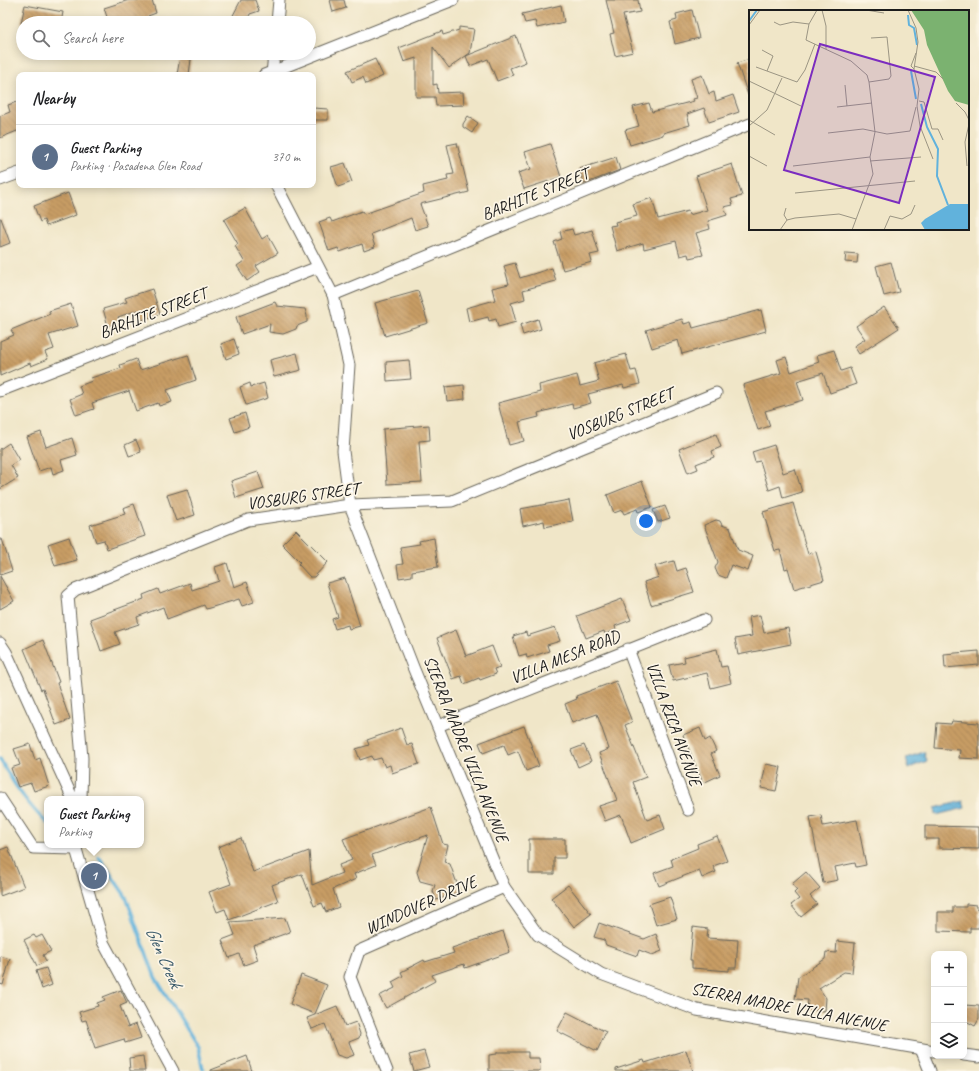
<!DOCTYPE html>
<html lang="en">
<head>
<meta charset="utf-8">
<style>
	:root { --surface:#fff; --page:#f6f6f6; --text:#202124; --muted:#757577; --line:#e0e0e0; --accent:#1f6fb2 }
	body { margin:0; font-family:Caveat,sans-serif; background:var(--page); color:var(--text) }
	.controls { position:absolute; right:12px; bottom:12px; display:grid; overflow:hidden; border-radius:8px; box-shadow:0 2px 10px #0003 }
	.controls button { width:36px; height:36px; display:grid; place-items:center; padding:0; border:0; border-bottom:1px solid var(--line); background:var(--surface); color:var(--text); font:20px sans-serif }
	.you { position:absolute; left:646px; top:521px; width:14px; height:14px; margin:-10px; border:3px solid #fff; border-radius:50%; background:#1a73e8; box-shadow:0 0 0 6px #1a73e833 }
	.badge { display:grid; place-items:center; width:26px; height:26px; border-radius:50%; background:var(--accent); color:#fff; font-size:13px; font-weight:700 }
	.pin { position:absolute; translate:-50% -50%; border:2px solid #fff; box-shadow:0 1px 4px #0006 }
	.popup { position:absolute; left:44px; top:796px; width:100px; height:52px; box-sizing:border-box; display:grid; place-content:center; border-radius:8px; background:var(--surface); filter:drop-shadow(0 1px 3px #0005); font-size:13px; white-space:nowrap; color:var(--muted) }
	.popup b { font-size:15px; color:var(--text) }
	.popup::after { content:''; position:absolute; left:50%; top:100%; margin-left:-8px; border:8px solid transparent; border-top-color:var(--surface) }
	.list { margin:0; padding:0; list-style:none }
	h2 { display:flex; justify-content:space-between; align-items:center; height:52px; margin:0; padding:0 16px; font-size:17px }
	h2 small { font-size:13px; font-weight:400; color:var(--muted) }
	.list li { display:grid; grid-template-columns:26px 1fr auto; gap:12px; align-items:center; box-sizing:border-box; height:64px; padding:0 16px; border-top:1px solid var(--line) }
	.list b { display:block; font-size:15px; white-space:nowrap }
	.list p { margin:0; font-size:13px; white-space:nowrap; color:var(--muted) }
	.list em { font-size:13px; font-style:normal; color:var(--muted) }
	.icon { flex:none; width:22px; height:22px; fill:none; stroke:currentColor; stroke-width:2; stroke-linecap:round; stroke-linejoin:round }
	.map { position:relative; flex:none; width:979px; height:1071px; overflow:hidden }
	.search { position:absolute; background:var(--surface); box-shadow:0 2px 10px #0003; left:16px; top:16px; width:300px; height:44px; display:flex; align-items:center; gap:10px; box-sizing:border-box; padding:0 14px; border-radius:22px; color:var(--muted); font-size:15px }
	.panel { position:absolute; background:var(--surface); box-shadow:0 2px 10px #0003; left:16px; top:72px; width:300px; height:116px; border-radius:8px }
	.map>svg:first-child { display:block }
	.water { fill:url(#water-waves); stroke:#3e677c }
	.lines { fill:none; stroke-linecap:round; stroke-linejoin:round }
	.stream { stroke:#61b2dc; stroke-width:3.5 }
	.building { fill:url(#building-back-hatch) }
	.minor-casing { stroke:#666358; stroke-width:13 }
	.minor { stroke:#fff; stroke-width:11 }
	.labels { text-anchor:middle; dominant-baseline:central; stroke-width:3.5; stroke-linejoin:round; paint-order:stroke }
	.street-label { font-size:17px; fill:#1c1c1c; stroke:#fcf5e5 }
	.water-label { font-size:18px; font-style:italic; fill:#385869; stroke:#fcf5e5 }
	.inset-river { fill:none; stroke:#61b2dc; stroke-width:2 }
	.inset-road { fill:none; stroke:#9b9583; stroke-width:1 }
	.view { fill:#7b2cbf; fill-opacity:0.15; stroke:#7b2cbf; stroke-width:2 }
	.inset-edge { fill:none; stroke:#1c1c1c; stroke-width:2 }
</style>
</head>
<body>
<div class="map">
<svg width="979" height="1071" viewBox="0 0 979 1071">
	<defs>
		<pattern id="water-waves" width="16" height="10" patternUnits="userSpaceOnUse"><rect width="16" height="10" fill="#61b2dc"/><path d="M0 5q4-4 8 0t8 0" fill="none" stroke="#5498bc"/></pattern>
		<pattern id="building-back-hatch" width="6" height="6" patternUnits="userSpaceOnUse"><rect width="6" height="6" fill="#c89d65"/><path d="M-1 5l2 2M0 0l6 6M5-1l2 2" fill="none" stroke="#a27f52"/></pattern>
	</defs>
	<rect width="100%" height="100%" fill="#fcf5e5"/>
	<filter id="ink" filterUnits="userSpaceOnUse"><feTurbulence type="fractalNoise" baseFrequency=".025" numOctaves="2"/><feDisplacementMap in="SourceGraphic" scale="8" xChannelSelector="R" yChannelSelector="G"/><feConvolveMatrix kernelMatrix="1 2 1 2 8 2 1 2 1" color-interpolation-filters="sRGB"/></filter>
	<filter id="wash" filterUnits="userSpaceOnUse"><feTurbulence type="fractalNoise" baseFrequency=".012" numOctaves="4" result="noise"/><feDisplacementMap in="SourceGraphic" scale="16" xChannelSelector="R" yChannelSelector="G"/><feGaussianBlur stdDeviation="0.9" result="paint"/><feColorMatrix in="noise" values="0 0 0 0 0 0 0 0 0 0 0 0 0 0 0 0 0 1.4 0 .05"/><feComposite in="paint" operator="in"/></filter>
	<g filter="url(#wash)">
		<rect width="100%" height="100%" fill="#f0e6c8"/>
		<g class="water">
			<path d="M924,752L927,761L909,768L906,758Z"/>
			<path d="M963,801L965,808L936,815L935,808Z"/>
		</g>
		<g class="lines">
			<g class="stream">
				<path d="M0,759C12,782 28,805 47,823"/>
				<path d="M99,857L126,897L155,977L198,1047L203,1069"/>
			</g>
		</g>
		<g id="blocks">
			<g class="building">
				<path d="M129,0H152L156,13L148,16L151,23H109L104,8Z"/>
				<path d="M241,0H255L259,11L250,14L246,23H229Z"/>
				<path d="M330,0H344L346,8L333,12Z"/>
				<path d="M606,0H638L640,12L623,15L633,52L615,56L610,34L614,33Z"/>
				<path d="M25,5L63,12L61,23H21Z"/>
				<path d="M561,5L564,22L537,28L535,21L525,23L522,14Z"/>
				<path d="M692,10L699,38L675,44L670,22L677,20L676,14Z"/>
				<path d="M459,27L474,29L470,53L449,68L433,47V85L437,84L438,93L463,92L464,105L436,106L435,97H416V58L404,62L399,48L442,31L443,35L459,30Z"/>
				<path d="M516,36L526,62L510,68L513,75L497,81L488,59L470,66L466,56Z"/>
				<path d="M180,57L191,59L189,75H177Z"/>
				<path d="M375,59L383,76L366,84L363,77L352,82L347,71Z"/>
				<path d="M750,59V95H748L737,63Z"/>
				<path d="M702,75L709,94L714,92L716,101L733,95L739,112L709,122L704,108L687,114L690,125L663,133V135L630,145L625,130L639,126L633,107L649,103L652,112L694,101L693,99L697,98L691,79Z"/>
				<path d="M19,101V133L17,131L0,138V116L10,112L8,105Z"/>
				<path d="M313,108L328,109V120H313Z"/>
				<path d="M468,116L478,123L472,133L463,127V124Z"/>
				<path d="M457,143L469,192L420,204L428,226L415,230L411,218L371,234L375,247L364,251L362,244L340,252L338,248L329,251L319,222L330,218L332,222L362,211L364,214L424,193L423,186L448,180L447,175L454,174L447,145Z"/>
				<path d="M550,144L561,177L524,189L518,173L531,169L525,152Z"/>
				<path d="M616,157L620,170L584,184L579,169Z"/>
				<path d="M345,163L352,182L338,187L331,167Z"/>
				<path d="M732,164L742,196L731,199L733,205L724,207L727,215L708,221L710,229L696,233L703,255L689,258L688,254L680,256L676,241L644,249L643,243L617,251L610,226L616,225L615,222L637,216L633,204L652,198L658,219L688,211L689,215L707,210L696,176Z"/>
				<path d="M68,193L76,215L46,226L44,220L40,222L34,206Z"/>
				<path d="M245,208L262,239L268,235L278,253L256,266L260,272L247,281L237,266L244,261L235,246L238,244L224,220Z"/>
				<path d="M0,218H1L10,243L0,247Z"/>
				<path d="M572,229L574,235L592,230L599,253L590,255L592,262L563,270L554,242L562,239L560,232Z"/>
				<path d="M846,253L858,254L857,263L845,262Z"/>
				<path d="M891,262L899,292L884,296L876,266Z"/>
				<path d="M515,263L520,278L552,268L556,281L523,290L525,299L511,303L516,322L498,327L496,319L489,321L488,317L469,322L466,308L495,300L492,288L509,284L504,266Z"/>
				<path d="M152,289L160,314L142,320L138,310L118,317L120,323L108,326L103,309L127,302L125,298Z"/>
				<path d="M418,291L428,323L385,336L375,303Z"/>
				<path d="M275,302L277,306L305,309L307,316V322L297,326L296,329L283,334L269,332L270,324L242,334L236,317Z"/>
				<path d="M71,304L78,326L49,335L54,349L45,352L48,359L31,366L30,363L0,376V341L14,335L11,330L50,314L49,311Z"/>
				<path d="M884,307L899,328L859,354L854,346L865,339L856,326Z"/>
				<path d="M761,310L766,331L682,354L678,340L652,348L646,330L682,319L684,324L691,322L693,328Z"/>
				<path d="M538,319L541,329L523,335L520,325Z"/>
				<path d="M234,339L239,354L226,359L221,344Z"/>
				<path d="M834,350L841,371L850,368L856,384L830,393L823,373L797,381L803,400L765,411L770,426L758,430L743,385L781,373L777,360L786,357L791,372L819,362L817,355Z"/>
				<path d="M297,353L301,370L274,377L270,360Z"/>
				<path d="M626,354L631,371L636,370L640,384L624,388L623,385L588,394L591,403L573,408L572,404L538,413L539,417L519,422L524,441L509,445L498,403L540,392L539,385L577,375L580,386L599,381L594,363Z"/>
				<path d="M188,355L196,380L167,390L172,402L159,406L158,403L136,411L129,391L92,403L94,409L76,415L70,399L82,394L79,386L92,381L91,378L121,368L120,365L136,359L140,370Z"/>
				<path d="M409,360L411,379L387,381L386,362Z"/>
				<path d="M250,383L251,387L264,383L268,398L246,405L240,387Z"/>
				<path d="M464,385L465,399L447,401L445,387Z"/>
				<path d="M245,413L249,427L235,432L230,418Z"/>
				<path d="M429,425L430,440L419,441L422,482L387,484L383,429Z"/>
				<path d="M41,432L46,447L72,438L77,455L61,460L64,470L53,474L51,467L39,471L27,437Z"/>
				<path d="M716,434L721,447L712,451L714,457L696,464L698,469L688,473L679,449Z"/>
				<path d="M136,440L141,452L129,456L125,445Z"/>
				<path d="M9,443L19,460L11,465L18,478L0,489V449Z"/>
				<path d="M774,445L783,473L795,469L802,492L783,498L780,486L769,490L760,461L755,462L752,452Z"/>
				<path d="M258,472L264,489L236,498L231,481Z"/>
				<path d="M642,481L652,507L638,512L637,509L624,514L622,510L614,513L607,495Z"/>
				<path d="M187,489L195,515L176,521L167,495Z"/>
				<path d="M569,500L573,521L545,527L544,521L523,526L520,509Z"/>
				<path d="M793,503L808,554L816,552L824,580L794,589L788,568L785,569L780,550L775,551L763,512Z"/>
				<path d="M134,504L145,536L107,549L104,540L96,542L90,525L125,514L123,508Z"/>
				<path d="M665,506L670,518L658,522L653,510Z"/>
				<path d="M716,520L720,521L722,525L730,528L738,550L753,556L748,571L731,565L726,578L718,575L715,568L718,562L704,525Z"/>
				<path d="M296,530L328,562L314,577H310L298,564L300,562L282,544Z"/>
				<path d="M69,537L77,560L55,566L48,544Z"/>
				<path d="M434,538L438,567L412,571V576L399,578L397,565L403,564L400,547L420,544L419,541Z"/>
				<path d="M0,539H2L12,571L0,575Z"/>
				<path d="M674,561L677,571L686,568L694,592L651,605L644,582L659,577L655,566Z"/>
				<path d="M227,563L234,587L247,582L254,602L242,606L239,599L206,609L204,605L167,619L163,607L137,617L139,624L115,632L120,644L101,651L90,619L144,599L143,595L158,589L160,594L190,583L192,590L219,581L215,567Z"/>
				<path d="M0,576L14,601L0,609Z"/>
				<path d="M345,578L360,626L349,629L348,625L335,629L332,619L338,617L327,583Z"/>
				<path d="M622,599L631,620L615,626L616,630L605,634L604,631L586,638L577,616Z"/>
				<path d="M760,615L764,633L788,628L791,644L738,655L735,639L752,636L749,617Z"/>
				<path d="M555,627L560,641L547,645L549,651L527,658L526,654L519,656L513,636L526,632L527,636Z"/>
				<path d="M456,630L466,656L492,646L500,667L494,669L496,674L480,680L479,678L464,684L461,676L453,679L437,638Z"/>
				<path d="M43,640L59,682L57,683L70,720L56,725L43,689L41,690L24,649Z"/>
				<path d="M717,649L721,667L727,666L731,683L711,688L707,673L673,681L669,665L685,662L684,657Z"/>
				<path d="M979,651V665L945,668L944,654Z"/>
				<path d="M616,681L632,722L625,725L646,777L633,782L647,820L660,815L665,829L631,843L621,815L605,821L599,806L617,800L599,753L609,749L597,714L572,723L565,704L577,699L576,696Z"/>
				<path d="M952,721L979,723V759L959,758L960,750L935,748L937,723L951,724Z"/>
				<path d="M524,726L539,766L526,771L518,751L508,755L504,745L483,753L479,743Z"/>
				<path d="M401,728L407,745L412,744L419,764L392,773L390,765L385,767L381,758L373,760L372,756L360,760L356,749L369,745L367,740Z"/>
				<path d="M700,728L705,741L710,738L716,751L711,754L720,775L703,783L683,735Z"/>
				<path d="M30,744L35,760L40,758L49,786L34,791L31,783L18,787L11,768L20,765L14,749Z"/>
				<path d="M584,745L591,761L578,767L571,750Z"/>
				<path d="M766,764L781,767L776,791L761,788Z"/>
				<path d="M431,807L443,844L448,845L444,862L450,864L460,892L436,900L433,891L435,885L420,881L417,872L428,835L372,855L376,865L354,874L356,879L333,889L339,907L326,912L322,903L314,906L302,874L272,885L278,901L229,920L225,909L217,912L209,892L231,884L218,847L241,838L253,872L309,851L312,885L342,873L339,865L352,860L343,839Z"/>
				<path d="M821,815L823,826L857,820L866,865L856,867L855,863L835,867L838,880L823,883L810,817Z"/>
				<path d="M925,826L979,827V849L939,848V839H925Z"/>
				<path d="M717,836L727,861L713,866L716,872L702,878L699,870L659,886L654,873L673,866L671,859L698,848L697,844Z"/>
				<path d="M529,839H565V858H554V874H529Z"/>
				<path d="M8,847L24,887L0,896V850Z"/>
				<path d="M806,872L820,888L810,896L817,904L801,917L791,905L799,899L794,893L797,890L792,884Z"/>
				<path d="M568,885L591,914L574,927L551,898Z"/>
				<path d="M670,897L677,919L656,925L649,904Z"/>
				<path d="M966,904L977,905V909H979V928H970V932L938,931V912H953V907H966Z"/>
				<path d="M285,918L290,932L253,945L258,960L244,965L239,954L229,958L222,940L235,935L230,922Z"/>
				<path d="M599,923L644,939L656,934L662,951L652,955L639,950L637,956L606,945L604,940L594,937Z"/>
				<path d="M693,927L708,929L707,938L738,940L736,968H729V971L692,968V960H690Z"/>
				<path d="M503,931L510,952L465,968L464,964L432,975L435,981L386,1008L379,996L395,988L392,982L403,976L401,972L424,960L425,962L454,953L452,948Z"/>
				<path d="M34,935L36,938L42,935L51,951L43,955L46,961L37,966L24,940Z"/>
				<path d="M837,941L855,943L852,973L844,972L819,988L826,998L825,1011L807,1009L808,1000L795,999L798,977L825,959L826,952L836,953Z"/>
				<path d="M0,956L10,959L3,985L0,984Z"/>
				<path d="M46,968L52,985L42,989L36,971Z"/>
				<path d="M301,975L327,985L315,1014L290,1004Z"/>
				<path d="M121,990L127,1003L120,1006L128,1027L136,1024L141,1038L125,1043L124,1039L95,1048L86,1020L82,1021L79,1012L98,1006L97,1003L105,1000L103,997Z"/>
				<path d="M964,1005L979,1006V1019L975,1026L964,1020Z"/>
				<path d="M337,1006L345,1026L356,1022L360,1034L359,1038L349,1042L354,1055L346,1058L337,1055L325,1024L312,1029L307,1018Z"/>
				<path d="M567,1012L606,1032L597,1051L557,1031Z"/>
				<path d="M686,1050L693,1071H616V1069L644,1060L645,1063Z"/>
				<path d="M424,1051L429,1067L414,1071L409,1055Z"/>
				<path d="M497,1052H528V1058H539L540,1071H489V1055L497,1054Z"/>
				<path d="M143,1056L145,1071H130L129,1058Z"/>
				<path d="M247,1056L252,1071H211V1070Z"/>
			</g>
		</g>
	</g>
	<g filter="url(#ink)">
		<use href="#blocks" fill-opacity="0" stroke="#666358" stroke-width="1"/>
		<g class="lines">
			<defs>
				<g id="minor">
					<path d="M277,23L279,0"/>
					<path d="M264,75L453,0"/>
					<path d="M272,75L274,53"/>
					<path d="M0,180L19,173"/>
					<path d="M276,185L333,295L349,365L343,451L350,505L413,667L504,887L538,935L601,974L697,1010L934,1051"/>
					<path d="M333,295L750,124"/>
					<path d="M0,391L318,267"/>
					<path d="M0,643L6,652L71,795L76,799"/>
					<path d="M628,649L688,810"/>
					<path d="M438,726L704,620"/>
					<path d="M0,798L33,848L76,849"/>
					<path d="M81,799L82,758L68,596L75,590L248,520L350,505L452,501L716,393"/>
					<path d="M77,845L76,849L103,942L173,1071"/>
					<path d="M921,1049L930,1071"/>
					<path d="M964,1055L979,1057"/>
					<path d="M387,1071L350,977L359,951L504,887"/>
				</g>
			</defs>
			<use href="#minor" class="minor-casing"/>
			<use href="#minor" class="minor"/>
		</g>
	</g>
	<g class="labels">
		<g class="street-label">
			<text transform="translate(535 194) rotate(-22)">BARHITE STREET</text>
			<text transform="translate(153 313) rotate(-21)">BARHITE STREET</text>
			<text transform="translate(620 414) rotate(-22)">VOSBURG STREET</text>
			<text transform="translate(303 496) rotate(-8)">VOSBURG STREET</text>
			<text transform="translate(565 657) rotate(-22)">VILLA MESA ROAD</text>
			<text transform="translate(674 724) rotate(70)">VILLA RICA AVENUE</text>
			<text transform="translate(466 749) rotate(68)">SIERRA MADRE VILLA AVENUE</text>
			<text transform="translate(421 905) rotate(-24)">WINDOVER DRIVE</text>
			<text transform="translate(789 1007) rotate(11)">SIERRA MADRE VILLA AVENUE</text>
		</g>
		<g class="water-label">
			<text transform="translate(164 957) rotate(66)">Glen Creek</text>
		</g>
	</g>
	<g transform="translate(749 10)">
		<rect width="220" height="220" fill="#f0e6c8"/>
		<path d="M162,0H220V95L206,91L199,81L178,35L175,20Z" fill="#7bb270"/>
		<path d="M201,194H220V220H176L172,213L176,209Z" fill="#61b2dc"/>
		<path class="inset-river" d="M159,5L160,15L165,18L168,35M0,11L8,0M162,61L167,89M172,94L178,117L189,139L188,166L199,195"/>
		<path class="inset-road" d="M68,0L60,14L57,30L102,51L118,65L120,72L126,122L121,147L124,164L103,220M73,0L77,16V39M117,0L135,3M159,0L167,18L169,32L165,59L170,79L168,96L171,116L184,149M25,12L31,15L44,12L60,14M0,15L11,0M13,40L24,46L18,61M165,56L187,62L194,69M7,57L48,72L56,60L66,34M165,59L162,56L167,43M0,71L52,96M120,72L140,69L142,66L138,27L122,28M96,75L98,96M170,91L175,92L183,119H189L194,130M207,93L216,102L220,110M88,97L123,93M0,110L26,125M0,116L18,100L33,68M79,123L114,119L138,124L161,121L167,97M0,146L18,156M121,151L172,147M44,156L121,147M218,156L216,132L220,114M46,183L166,171M37,198L35,205L38,210M31,220L38,210L46,208L90,204L107,209M135,220L141,206L153,209L162,204L166,195"/>
		<path class="view" d="M71,34L186,67L150,193L35,160Z"/>
		<rect width="220" height="220" class="inset-edge"/>
	</g>
</svg>
<div class="controls">
<button>+</button>
<button>−</button>
<button><svg class="icon" aria-label="layers" viewBox="0 0 24 24"><path d="M12 4l9 5-9 5-9-5zM3 14l9 5 9-5"/></svg></button>
</div>
<div class="you"></div>
<div class="pin badge" style="left:94px;top:876px;background:#5c6f8a">1</div>
<div class="popup"><b>Guest Parking</b>Parking</div>
<div class="search"><svg class="icon" aria-label="search" viewBox="0 0 24 24"><circle cx="10" cy="10" r="6"/><path d="M15 15l6 6"/></svg>Search here</div>
<section class="panel">
<h2>Nearby<small></small></h2>
<ul class="list">
<li><span class="badge" style="background:#5c6f8a">1</span><div><b>Guest Parking</b><p>Parking · Pasadena Glen Road</p></div><em>370 m</em></li>
</ul>
</section>
</div>
</body>
</html>
